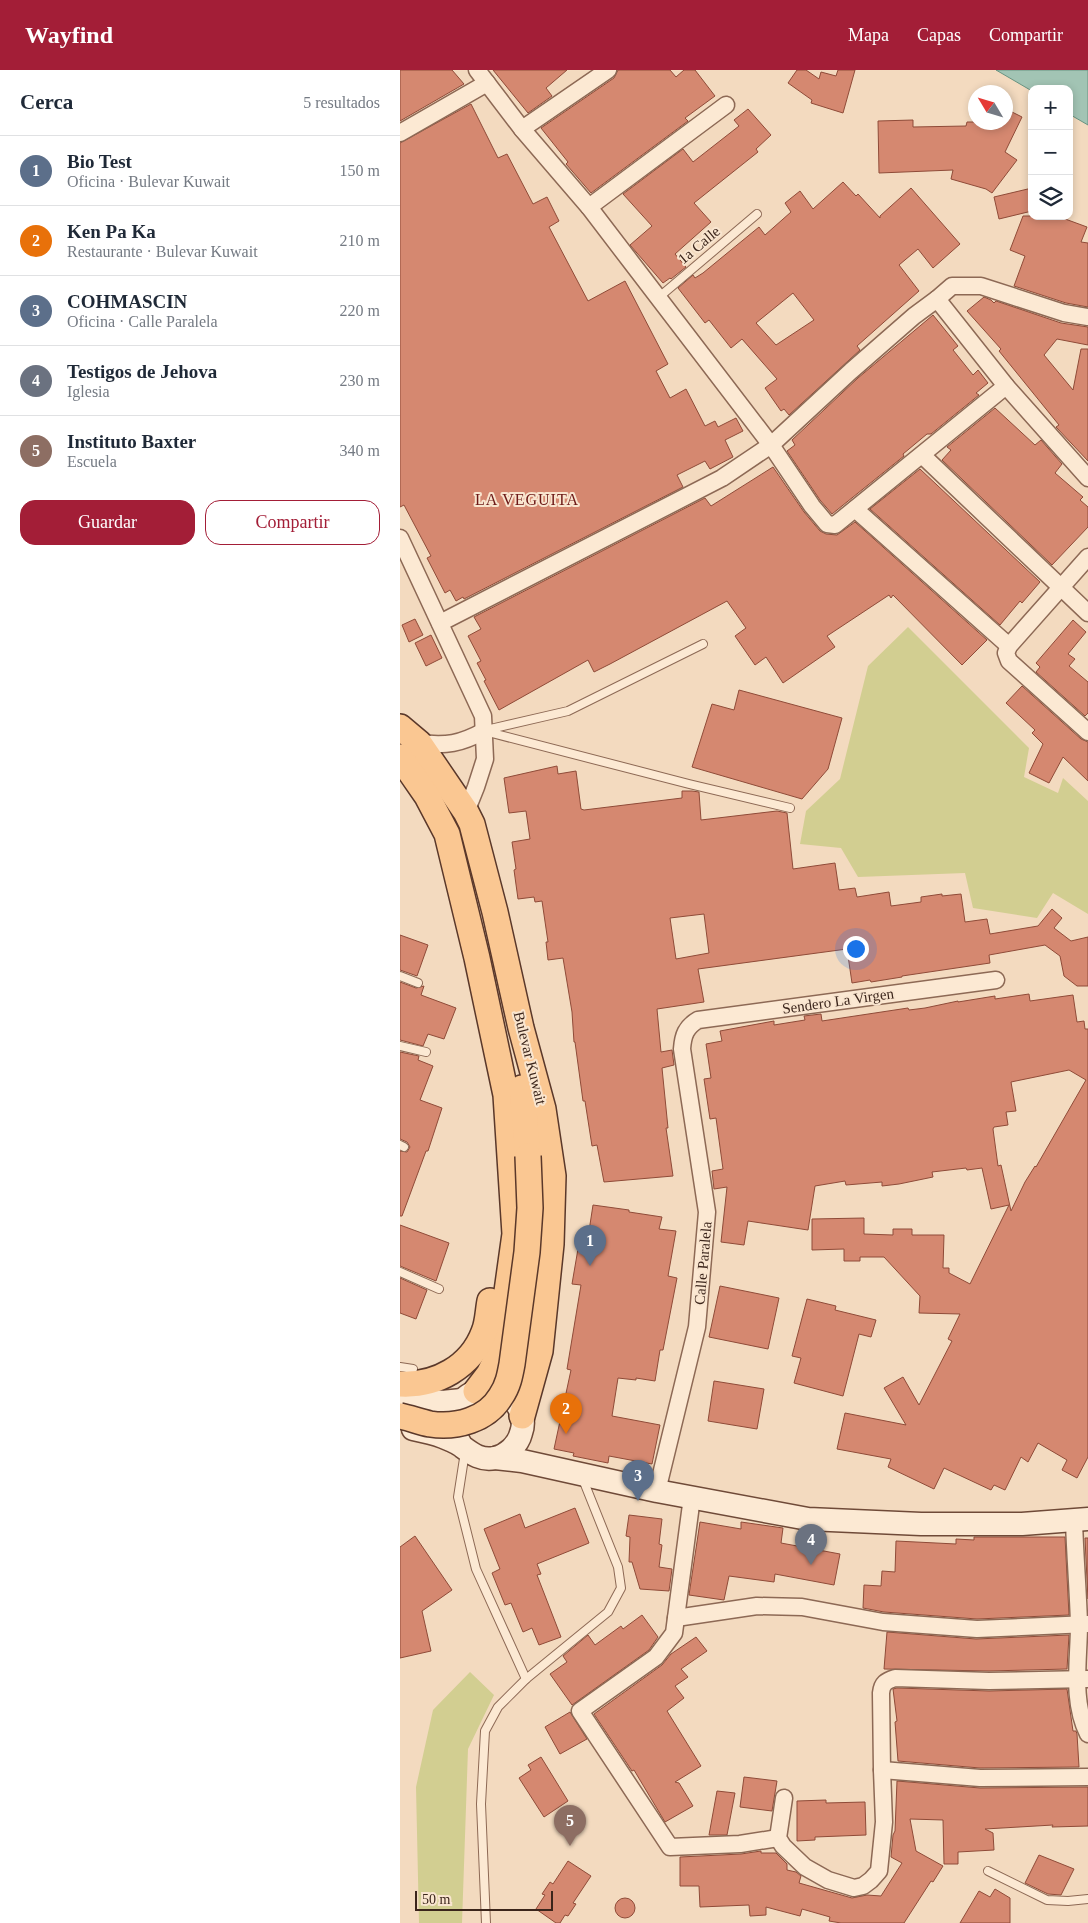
<!DOCTYPE html>
<html lang="es">
<head>
<meta charset="utf-8">
<style>
	:root { --surface:#fff; --page:#f2f2f3; --text:#1f2937; --muted:#747a83; --line:#e0e1e3; --accent:#a31e37 }
	body { margin:0; font-family:Georgia,serif; background:var(--page); color:var(--text) }
	.controls { position:absolute; right:15px; top:15px; display:grid; overflow:hidden; border-radius:10px; box-shadow:0 2px 8px #0003 }
	.controls button { width:45px; height:45px; display:grid; place-items:center; padding:0; border:0; border-bottom:1px solid var(--line); background:var(--surface); color:var(--text); font:25px sans-serif }
	.compass { position:absolute; left:568px; top:15px; width:45px; height:45px; border-radius:50%; background:var(--surface); box-shadow:0 2px 8px #0003; rotate:308deg }
	.scale { position:absolute; left:15px; bottom:12px; width:138px; box-sizing:border-box; padding-left:5px; border:2px solid #3b251b; border-top:0; font-size:14px; line-height:18px; white-space:nowrap; color:#3b251b; -webkit-text-stroke:4px #f9e5cf; paint-order:stroke }
	.you { position:absolute; left:455px; top:878px; width:18px; height:18px; margin:-12px; border:4px solid #fff; border-radius:50%; background:#1a73e8; box-shadow:0 0 0 8px #1a73e833 }
	.badge { display:grid; place-items:center; width:32px; height:32px; border-radius:50%; background:var(--accent); color:#fff; font-size:16px; font-weight:700 }
	.pin { position:absolute; translate:-50% -41px; filter:drop-shadow(0 1px 2px #0008) }
	.pin::after { content:''; position:absolute; top:26px; width:18px; height:15px; background:inherit; clip-path:polygon(0 0,100% 0,50% 100%) }
	.list { margin:0; padding:0; list-style:none }
	h2 { display:flex; justify-content:space-between; align-items:center; height:65px; margin:0; padding:0 20px; font-size:21px }
	h2 small { font-size:16px; font-weight:400; color:var(--muted) }
	.list li { display:grid; grid-template-columns:32px 1fr auto; gap:15px; align-items:center; box-sizing:border-box; height:70px; padding:0 20px; border-top:1px solid var(--line) }
	.list b { display:block; font-size:19px; white-space:nowrap }
	.list p { margin:0; font-size:16px; white-space:nowrap; color:var(--muted) }
	.list em { font-size:16px; font-style:normal; color:var(--muted) }
	.actions { display:flex; gap:10px; padding:15px 20px }
	.actions a { flex:1; padding:11px 0; border:1px solid var(--accent); border-radius:15px; text-align:center; font-size:18px; color:var(--accent) }
	.actions .main { background:var(--accent); color:#fff }
	.icon { flex:none; width:28px; height:28px; fill:none; stroke:currentColor; stroke-width:2; stroke-linecap:round; stroke-linejoin:round }
	.map { position:relative; flex:none; width:688px; height:1853px; overflow:hidden }
	header { display:flex; align-items:center; gap:30px; box-sizing:border-box; height:70px; padding:0 25px; background:var(--accent); color:#fff }
	header strong { font-size:24px }
	nav { display:flex; gap:28px; margin-inline-start:auto; font-size:18px }
	main { display:flex }
	aside { flex:1; background:var(--surface) }
	.map>svg:first-child { display:block }
	.green { fill:#d2ce91 }
	.water { fill:#a2c4b4; stroke:#689381 }
	.building { fill:#d58870; stroke:#8f4b38; fill-rule:evenodd }
	.lines { fill:none; stroke-linecap:round; stroke-linejoin:round }
	.lane-casing { stroke:#8d6955; stroke-width:10 }
	.street-casing { stroke:#8d6955; stroke-width:19 }
	.secondary-casing { stroke:#6f4a38; stroke-width:25 }
	.primary-casing { stroke:#5a382a; stroke-width:28 }
	.lane { stroke:#fce9d3; stroke-width:8 }
	.street { stroke:#fce9d3; stroke-width:16 }
	.secondary { stroke:#fce9d3; stroke-width:22 }
	.primary { stroke:#fac792; stroke-width:25 }
	.primary-bridge-casing { stroke:#5a382a; stroke-width:28; stroke-linecap:butt }
	.primary-bridge { stroke:#fac792; stroke-width:25 }
	.labels { text-anchor:middle; dominant-baseline:central; stroke-width:4; stroke-linejoin:round; paint-order:stroke }
	.street-label { font-size:15px; fill:#3b251b; stroke:#f9e5cf }
	.neighbourhood-label { font-size:16px; letter-spacing:1px; fill:#6c1816; stroke:#f9e5cf }
</style>
</head>
<body>
<header>
<strong>Wayfind</strong>
<nav><a>Mapa</a><a>Capas</a><a>Compartir</a></nav>
</header>
<main>
<aside>
<h2>Cerca<small>5 resultados</small></h2>
<ul class="list">
<li><span class="badge" style="background:#5c6f8a">1</span><div><b>Bio Test</b><p>Oficina · Bulevar Kuwait</p></div><em>150 m</em></li>
<li><span class="badge" style="background:#e8710a">2</span><div><b>Ken Pa Ka</b><p>Restaurante · Bulevar Kuwait</p></div><em>210 m</em></li>
<li><span class="badge" style="background:#5c6f8a">3</span><div><b>COHMASCIN</b><p>Oficina · Calle Paralela</p></div><em>220 m</em></li>
<li><span class="badge" style="background:#6b7280">4</span><div><b>Testigos de Jehova</b><p>Iglesia</p></div><em>230 m</em></li>
<li><span class="badge" style="background:#8d6e63">5</span><div><b>Instituto Baxter</b><p>Escuela</p></div><em>340 m</em></li>
</ul>
<div class="actions"><a class="main">Guardar</a><a>Compartir</a></div>
</aside>
<div class="map">
<svg width="688" height="1853" viewBox="0 0 688 1853">
	<rect width="100%" height="100%" fill="#f3dabf"/>
	<g class="green">
		<path d="M508,557L629,678L624,707L658,723L663,708L688,731V844L653,823L637,848L573,838L565,803L458,807L441,778L400,774L406,741L440,709L468,596Z"/>
		<path d="M70,1602L94,1625L68,1679L62,1853H19L16,1717L33,1640Z"/>
	</g>
	<path class="water" d="M596,0H688V55L669,44V19H632V21Z"/>
	<g class="building">
		<path d="M0,0H52L64,14L0,51Z"/>
		<path d="M93,0H167L146,18L152,26L128,43Z"/>
		<path d="M218,0H270L276,7L284,0H295L315,26L285,48L288,51L191,123L166,94L168,92L141,58L214,8Z"/>
		<path d="M397,0H406L419,9L421,2L436,6L438,0H455L443,43L411,33L412,30L388,13Z"/>
		<path d="M71,34L98,88L107,84L133,134L147,127L159,151L149,157L188,231L225,211L268,294L256,301L270,328L286,319L305,356L315,351L318,357L336,348L343,361L325,370L333,387L310,399L305,391L277,405L283,417L64,529L63,527L56,531L50,520L45,523L27,488L31,486L4,435L0,437V73Z"/>
		<path d="M348,39L371,65L356,79L358,82L294,133L311,152L275,184L286,197L271,209L270,208L263,213L230,175L252,156L223,124L283,79L293,92L339,56L334,50Z"/>
		<path d="M606,39L622,47L605,82L617,90L592,123L586,119L551,109L553,100L479,103L478,51L513,50V57L566,56L567,52H606Z"/>
		<path d="M443,112L456,126L458,124L480,148V146L511,118L560,174L533,198L518,179L499,195L519,221L457,276L460,280L389,345L384,339L381,341L365,318L377,309L342,269L331,278L309,250L305,253L278,218L293,205L295,208L303,203L359,157L365,165L391,142L385,133L400,121L413,139ZM393,223L414,250L376,275L356,253Z"/>
		<path d="M632,118V141L599,149L594,127Z"/>
		<path d="M623,146H657L687,157L681,172L688,173V237L666,233L614,216L625,186L610,180Z"/>
		<path d="M584,227L591,230L594,233L596,231L661,253L688,257V275L657,269L644,285L673,320L681,279H688V391L656,357L659,355L599,281L601,279L567,241Z"/>
		<path d="M533,245L558,276L553,280L573,305L578,300L588,313L576,323L579,325L531,364H527L503,384L504,386L432,444L420,430L387,381L395,375L392,370L458,308Z"/>
		<path d="M595,338L635,375L641,370L662,394L655,403L683,427L680,430L688,437V457L652,495L542,390L551,380L547,377Z"/>
		<path d="M373,397L404,442L420,461L426,464L437,465L455,452L587,570L562,595L493,525L491,528L489,525L427,566L435,577L383,613L366,587L355,595L335,566L346,558L327,531L210,594L194,602L188,590L99,640L84,611L86,610L77,593L81,591L68,566L81,559L74,547L305,428L311,436Z"/>
		<path d="M520,399L640,512L622,533L620,531L600,555L470,439Z"/>
		<path d="M15,549L23,565L9,572L2,555Z"/>
		<path d="M673,550L686,562L668,584L675,589L669,596L688,612V643L685,646L636,602L640,597L636,593Z"/>
		<path d="M31,565L42,588L26,596L15,573Z"/>
		<path d="M622,616L681,669L688,672V711L663,687L649,713L629,703L643,674L632,663L635,660L606,633Z"/>
		<path d="M339,620L442,648L428,699L402,729L292,697L312,634L334,640Z"/>
		<path d="M157,696L158,704L176,701L181,739L184,740L282,728V721H292L299,722L301,750L377,741L387,743L393,799L435,793L439,820L455,818L457,827L489,822L491,836L521,832V827L542,824V826L561,824L565,852L587,849L590,864L638,856L652,839L662,848L654,858L671,871L688,867V916H677L664,906L660,886L645,875L589,885L590,893L502,906V907L471,912L470,910L452,913L447,879L298,899L304,932L257,939L261,982L272,980L274,995L262,998L268,1058H266L273,1106L204,1112L197,1075L192,1076L185,1031H183L175,972H174L172,942L163,888L148,890L146,872H148L142,831L135,832L134,827L118,829L114,800L116,799L112,772L130,769L126,741L109,743L104,708ZM304,844L309,883L276,889L270,848Z"/>
		<path d="M0,865L28,875L17,906L0,900Z"/>
		<path d="M0,912L16,918L24,916L21,925L56,938L44,969L28,964L23,976L0,970Z"/>
		<path d="M629,924L630,931L673,925L677,952L684,951L685,959H688V1387L677,1408L662,1400L667,1390L638,1373L628,1392L621,1387L605,1420L594,1415L591,1420L544,1398L534,1419L488,1397L491,1389L437,1379L445,1343L506,1355L484,1318L503,1307L519,1335L552,1271L548,1269L560,1244L519,1243L520,1226L484,1187H460V1191H444V1179L412,1180V1149L464,1148V1164L493,1165V1159H512V1165H544L543,1198H549V1203L570,1214L609,1135L591,1139L582,1098L567,1100L566,1098L532,1102L533,1107L499,1114L482,1116V1112L446,1115L445,1111L415,1116L408,1160L348,1151L344,1175L321,1172L327,1117L314,1119L312,1101L323,1099L316,1048L310,1049L304,1009L311,1008L306,974L322,971L320,961L374,951V955L405,950L404,946L421,944L422,951L508,938L509,940L525,938L558,931V932L595,926V929ZM669,1000L686,1010L636,1097L635,1096L625,1112L611,1141L601,1095L598,1096L593,1059L594,1057L608,1055L606,1042L616,1041L611,1012Z"/>
		<path d="M0,982L19,986L18,990L33,996L20,1030L42,1038L28,1081H26L2,1146H0V1081L7,1082L10,1077L7,1072L0,1069Z"/>
		<path d="M193,1135L229,1140V1142L262,1147L259,1159L276,1161L268,1206L277,1208L263,1280H260L255,1311L236,1308V1310L218,1308L212,1346L260,1355L252,1394L209,1386L208,1393L173,1386L174,1383L154,1379L171,1300L167,1299L181,1215L172,1214L179,1173L187,1174Z"/>
		<path d="M0,1155L49,1173L36,1211L0,1196Z"/>
		<path d="M0,1208L27,1220L16,1249L0,1243Z"/>
		<path d="M320,1216L379,1228L368,1279L309,1267Z"/>
		<path d="M407,1229L436,1236L435,1240L476,1250L471,1267L459,1264L443,1326L394,1313L401,1288L392,1286Z"/>
		<path d="M314,1311L364,1319L357,1359L308,1351Z"/>
		<path d="M175,1438L189,1473L137,1494L141,1504L137,1505L161,1567L139,1575L132,1558L123,1562L111,1533L105,1535L92,1503L100,1499L84,1459L120,1444L125,1458Z"/>
		<path d="M229,1445L262,1449L259,1474L262,1475L259,1497L272,1499L269,1521L240,1519L232,1492H229L230,1467L226,1466Z"/>
		<path d="M300,1452L341,1459V1452L383,1458L381,1473L440,1484L434,1515L375,1504L374,1512L329,1506L324,1530L289,1525Z"/>
		<path d="M15,1466L52,1520L22,1541L31,1581L0,1588V1477Z"/>
		<path d="M574,1467H665L669,1545L577,1549L484,1542L463,1538L464,1515L481,1516L482,1501L495,1502L496,1471L556,1474V1469L574,1470Z"/>
		<path d="M685,1468H688V1529L686,1489Z"/>
		<path d="M242,1545L258,1567L249,1580L172,1635L150,1604L167,1592L163,1586L188,1565L195,1575L221,1556L223,1559Z"/>
		<path d="M487,1562L576,1569L669,1565L667,1599L589,1601L484,1599Z"/>
		<path d="M296,1567L307,1581L281,1599L288,1607L275,1616L284,1628L267,1641L301,1696L275,1712L279,1713L293,1736L265,1752L234,1700L232,1701L194,1644L262,1595L271,1584Z"/>
		<path d="M497,1618L589,1621L667,1619L673,1661H676L677,1664L679,1697L580,1698L498,1691L495,1652L497,1651L493,1619Z"/>
		<path d="M170,1642L187,1669L160,1684L145,1657Z"/>
		<path d="M141,1687L168,1731L144,1747L119,1708L131,1700L128,1695Z"/>
		<path d="M344,1707L377,1711L372,1741L340,1737Z"/>
		<path d="M497,1711L580,1718L688,1717V1756L652,1757L653,1755L585,1759L593,1763L594,1780L558,1782V1794H544L543,1750L510,1749L516,1781L543,1796L533,1812L531,1811L504,1853H441L429,1851L430,1847L402,1839L400,1846L366,1837V1845L350,1846L349,1835L300,1837L299,1816H280V1787L341,1784L361,1781V1783H376L387,1794V1800L396,1802L401,1806L399,1813L452,1828L467,1825L481,1826L502,1793L491,1787L493,1765L495,1761Z"/>
		<path d="M317,1721L335,1723L327,1765H309Z"/>
		<path d="M426,1730V1733L465,1732L466,1765L415,1767V1770L397,1771V1731Z"/>
		<path d="M639,1785L674,1799L661,1825L648,1824L625,1813Z"/>
		<path d="M168,1791L191,1806L173,1833L176,1834L168,1846L165,1845L160,1853H156L136,1839L145,1825L142,1824L150,1812L153,1814Z"/>
		<path d="M595,1819L610,1828V1853H560L579,1821L590,1827Z"/>
		<circle cx="225" cy="1838" r="10"/>
	</g>
	<g class="lines">
		<defs>
			<g id="lane">
				<path d="M258,228L357,144"/>
				<path d="M86,660L168,641L303,574"/>
				<path d="M84,661L289,714L390,738"/>
				<path d="M0,906L18,913"/>
				<path d="M0,976L26,982"/>
				<path d="M0,1075L4,1077"/>
				<path d="M0,1202L39,1219"/>
				<path d="M0,1297L13,1299"/>
				<path d="M65,1382L58,1427L76,1499L126,1609"/>
				<path d="M588,1801L647,1830L668,1831L688,1829"/>
				<path d="M86,1853L81,1734L85,1661L98,1637L126,1609L208,1542L221,1518L218,1497L182,1407"/>
			</g>
			<g id="street">
				<path d="M77,0L122,59L189,137L231,192L371,375L412,436L427,454L435,455L606,316"/>
				<path d="M122,59L208,0"/>
				<path d="M0,63L87,13"/>
				<path d="M189,137L326,35"/>
				<path d="M537,229L552,216H581L664,243L688,247"/>
				<path d="M522,385L688,543"/>
				<path d="M455,439L609,576"/>
				<path d="M0,468L83,646L85,689L76,717L66,742"/>
				<path d="M688,487L609,576L606,583L609,591L688,662"/>
				<path d="M40,553L322,408L371,375L451,301L514,246L537,229L606,316L688,408"/>
				<path d="M19,673C47,676 60,674 84,661"/>
				<path d="M257,1421L297,1257L307,1142L282,979C283,965 286,957 298,950L596,910"/>
				<path d="M292,1427L274,1563L256,1587L180,1641L270,1777L340,1774L378,1768"/>
				<path d="M674,1451C675,1485 678,1520 679,1554C679,1591 671,1630 688,1664"/>
				<path d="M276,1548L357,1536L402,1537L483,1552L577,1559L688,1554"/>
				<path d="M482,1700L580,1708L688,1707"/>
				<path d="M384,1728L378,1768L383,1776L405,1797L428,1810L454,1818L463,1816L471,1810L479,1801L484,1752L482,1700L481,1623C482,1613 486,1611 495,1608L589,1611L688,1609"/>
			</g>
			<g id="secondary">
				<path d="M0,1326L42,1332L62,1330"/>
				<path d="M13,1359C23,1361 33,1363 43,1367C48,1369 55,1372 60,1375C71,1383 80,1391 95,1388C107,1385 118,1375 121,1363C124,1355 123,1347 120,1340C100,1295 32,1328 61,1375"/>
				<path d="M95,1388L122,1391L257,1421L408,1449L521,1454H622L688,1449"/>
			</g>
			<g id="primary">
				<path d="M0,657L19,673L66,742L72,754L95,842L121,958L143,1039L153,1106L151,1174L140,1281L122,1346"/>
				<path d="M0,687L27,726L47,764L77,888L106,1025L115,1164L98,1286L89,1304L76,1321"/>
				<path d="M122,1018L128,1086"/>
				<path d="M0,1314C36,1316 71,1297 84,1262C88,1253 88,1241 90,1231"/>
			</g>
		</defs>
		<use href="#lane" class="lane-casing"/>
		<use href="#street" class="street-casing"/>
		<use href="#secondary" class="secondary-casing"/>
		<use href="#primary" class="primary-casing"/>
		<use href="#lane" class="lane"/>
		<use href="#street" class="street"/>
		<use href="#secondary" class="secondary"/>
		<use href="#primary" class="primary"/>
		<defs>
			<path id="primary-bridge" d="M0,1346C10,1348 20,1352 30,1354C56,1358 87,1350 101,1326C108,1316 110,1305 112,1294L127,1182L130,1138L128,1086"/>
		</defs>
		<use href="#primary-bridge" class="primary-bridge-casing"/>
		<use href="#primary-bridge" class="primary-bridge"/>
	</g>
	<g class="labels">
		<g class="street-label">
			<text transform="translate(299 175) rotate(-40)">1a Calle</text>
			<text transform="translate(438 931) rotate(-8)">Sendero La Virgen</text>
			<text transform="translate(130 988) rotate(76)">Bulevar Kuwait</text>
			<text transform="translate(303 1193) rotate(-85)">Calle Paralela</text>
		</g>
		<g class="neighbourhood-label">
			<text x="127" y="429">LA VEGUITA</text>
		</g>
	</g>
</svg>
<div class="controls">
<button>+</button>
<button>−</button>
<button><svg class="icon" aria-label="layers" viewBox="0 0 24 24"><path d="M12 4l9 5-9 5-9-5zM3 14l9 5 9-5"/></svg></button>
</div>
<svg class="compass" viewBox="-18 -18 36 36"><path d="M0-13l5 13h-10z" fill="#e53935"/><path d="M0 13l5-13h-10z" fill="#747a83"/></svg>
<div class="scale">50 m</div>
<div class="you"></div>
<div class="pin badge" style="left:190px;top:1196px;background:#5c6f8a">1</div>
<div class="pin badge" style="left:166px;top:1364px;background:#e8710a">2</div>
<div class="pin badge" style="left:238px;top:1431px;background:#5c6f8a">3</div>
<div class="pin badge" style="left:411px;top:1495px;background:#6b7280">4</div>
<div class="pin badge" style="left:170px;top:1776px;background:#8d6e63">5</div>
</div>
</main>
</body>
</html>
